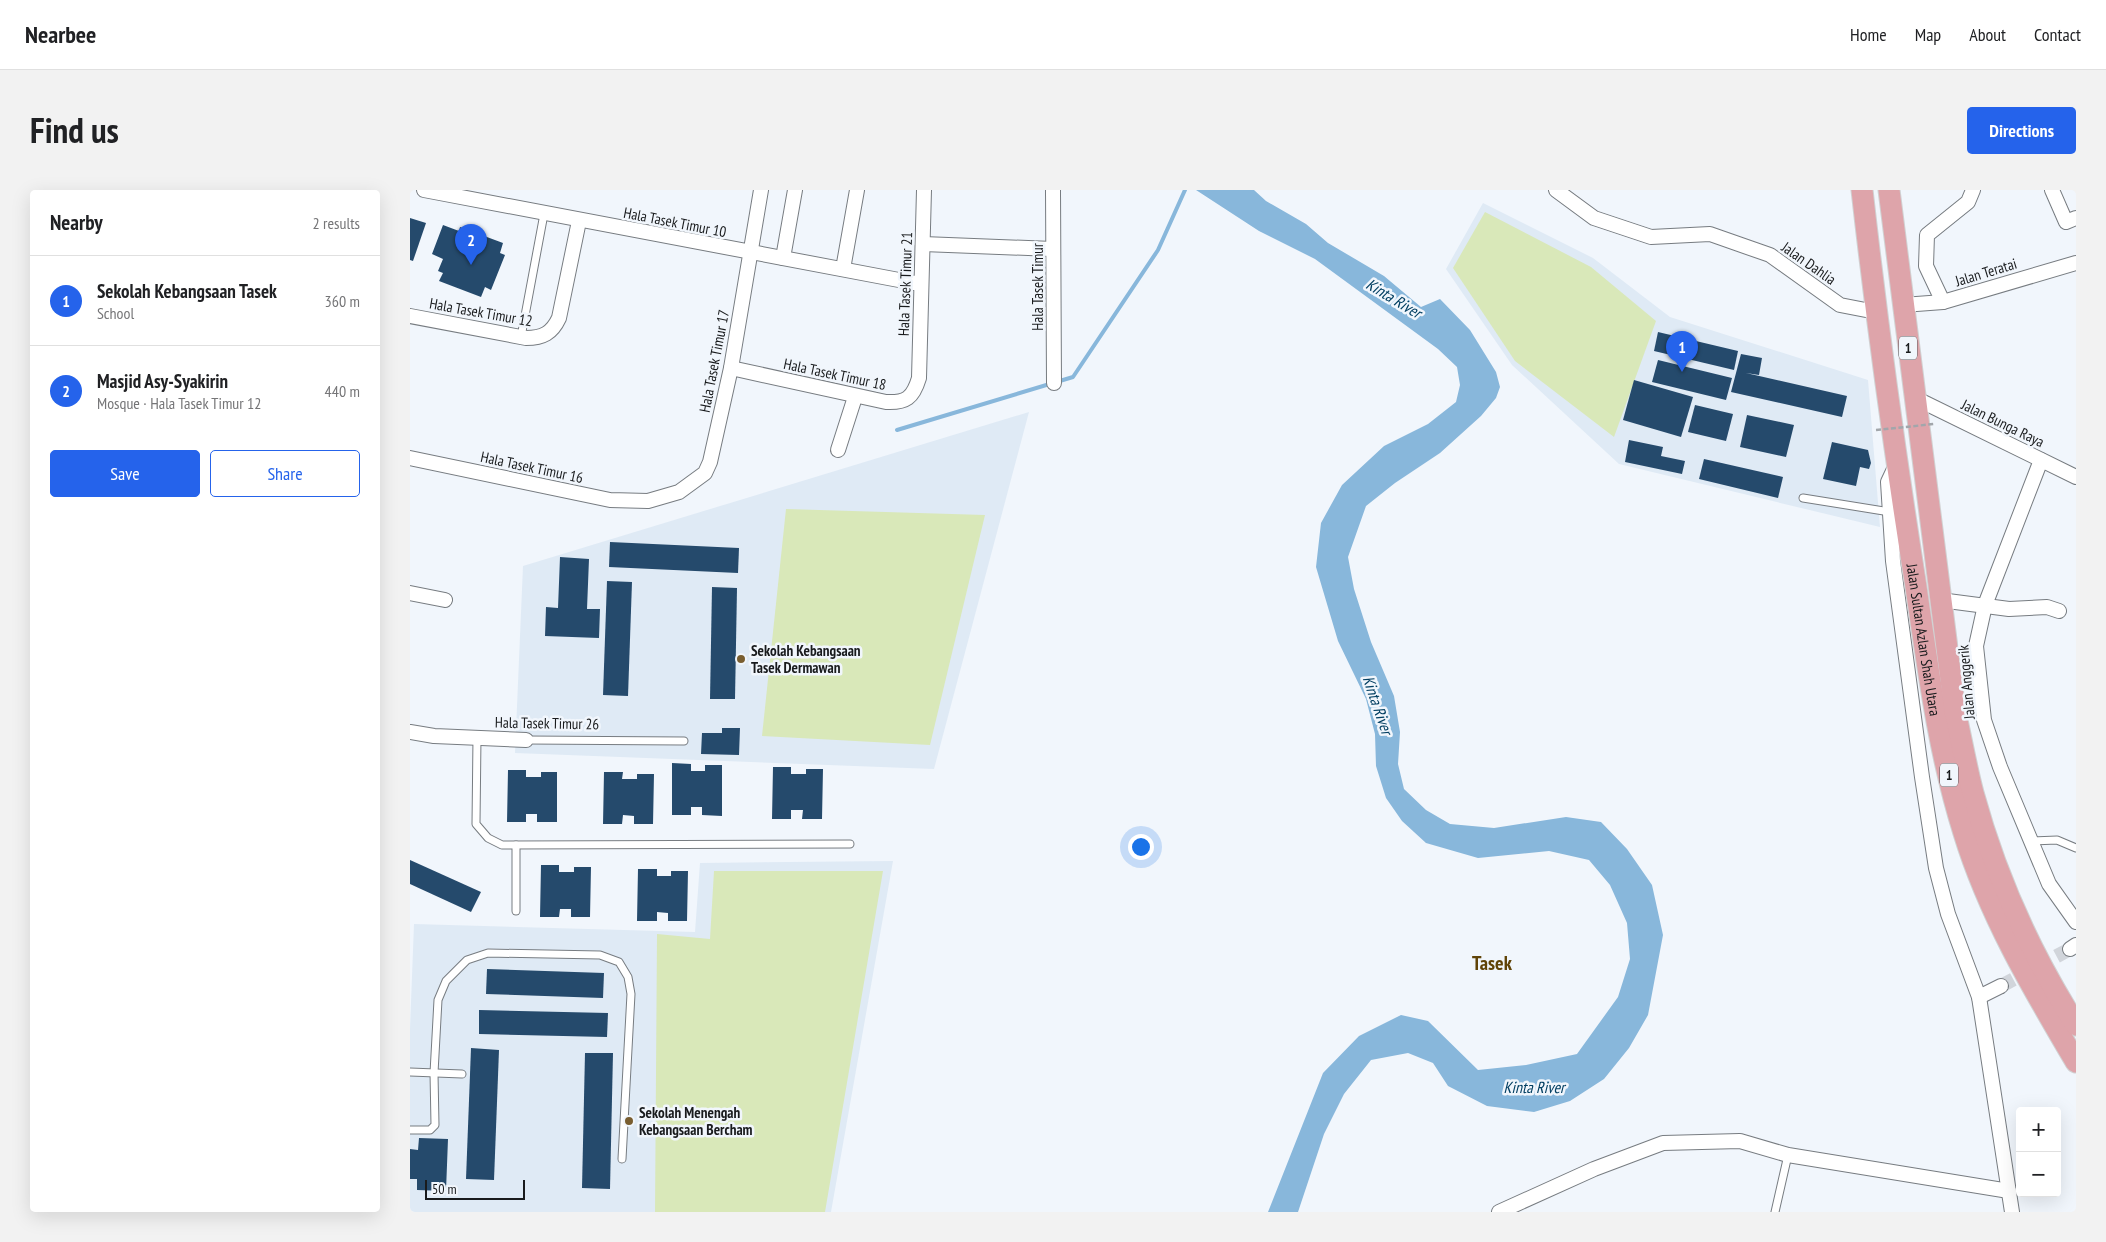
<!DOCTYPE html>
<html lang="en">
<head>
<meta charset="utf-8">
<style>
	:root { --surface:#fff; --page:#f2f2f2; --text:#202124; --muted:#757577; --line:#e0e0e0; --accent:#2563eb }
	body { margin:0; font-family:"PT Sans Narrow",sans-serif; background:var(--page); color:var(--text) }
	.controls { position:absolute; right:15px; bottom:15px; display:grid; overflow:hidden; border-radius:5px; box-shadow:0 5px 20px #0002 }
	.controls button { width:45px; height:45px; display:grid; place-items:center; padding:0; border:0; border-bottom:1px solid var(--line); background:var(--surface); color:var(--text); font:25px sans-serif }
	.scale { position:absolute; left:15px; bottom:12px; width:100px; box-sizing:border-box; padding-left:5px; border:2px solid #191b1d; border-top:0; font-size:14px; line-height:18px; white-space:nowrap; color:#191b1d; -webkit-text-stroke:4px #f1f6fc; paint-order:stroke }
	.you { position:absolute; left:730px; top:656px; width:18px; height:18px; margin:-12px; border:4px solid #fff; border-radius:50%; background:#1a73e8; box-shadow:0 0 0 8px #1a73e833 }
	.badge { display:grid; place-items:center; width:32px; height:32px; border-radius:50%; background:var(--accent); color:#fff; font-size:16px; font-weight:700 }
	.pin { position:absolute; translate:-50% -41px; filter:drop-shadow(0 1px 2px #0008) }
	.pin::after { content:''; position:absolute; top:26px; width:18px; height:15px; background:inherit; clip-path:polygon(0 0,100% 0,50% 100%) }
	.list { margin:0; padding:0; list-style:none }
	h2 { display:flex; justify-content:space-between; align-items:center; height:65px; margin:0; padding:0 20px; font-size:21px }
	h2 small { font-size:16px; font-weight:400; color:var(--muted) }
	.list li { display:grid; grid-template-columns:32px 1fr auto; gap:15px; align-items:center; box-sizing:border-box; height:90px; padding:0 20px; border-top:1px solid var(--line) }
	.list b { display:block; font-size:19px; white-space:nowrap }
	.list p { margin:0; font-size:16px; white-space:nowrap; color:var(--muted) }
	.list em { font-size:16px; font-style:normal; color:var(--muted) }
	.actions { display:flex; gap:10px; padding:15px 20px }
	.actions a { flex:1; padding:11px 0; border:1px solid var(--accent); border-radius:5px; text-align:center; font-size:18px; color:var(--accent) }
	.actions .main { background:var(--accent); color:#fff }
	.map { position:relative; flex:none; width:1666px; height:1022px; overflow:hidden; border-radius:5px }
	header { display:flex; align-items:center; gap:30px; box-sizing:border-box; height:70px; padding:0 25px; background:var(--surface); border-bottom:1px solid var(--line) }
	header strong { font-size:24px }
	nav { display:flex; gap:28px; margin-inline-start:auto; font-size:18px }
	.intro { display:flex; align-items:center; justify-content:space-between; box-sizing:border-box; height:120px; padding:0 30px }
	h1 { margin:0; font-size:35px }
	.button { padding:12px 22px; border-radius:5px; background:var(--accent); color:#fff; font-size:18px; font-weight:700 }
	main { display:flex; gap:30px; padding:0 30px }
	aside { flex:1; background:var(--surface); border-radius:5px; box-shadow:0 5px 20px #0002 }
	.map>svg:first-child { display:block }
	.built { fill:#dfeaf5 }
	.green { fill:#d9e8b9 }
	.water { fill:#88b7db }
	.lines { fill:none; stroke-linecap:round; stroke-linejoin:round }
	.stream { stroke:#88b7db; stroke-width:4 }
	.building { fill:#254a6c }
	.minor-tunnel { stroke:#d1d5db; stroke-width:14; stroke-dasharray:14 7; stroke-linecap:butt }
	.service-casing { stroke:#777c81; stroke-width:9 }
	.minor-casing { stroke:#777c81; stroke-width:16 }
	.primary-casing { stroke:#d1d1d2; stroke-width:23 }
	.service { stroke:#fff; stroke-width:7 }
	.minor { stroke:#fff; stroke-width:14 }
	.primary { stroke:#dea4aa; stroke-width:21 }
	.path-bridge { stroke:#a2a6ab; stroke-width:2.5; stroke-dasharray:5 2.5; stroke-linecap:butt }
	.poi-dot { fill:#795e30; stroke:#f1f6fc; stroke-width:2 }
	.labels { text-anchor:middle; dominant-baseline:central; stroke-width:5; stroke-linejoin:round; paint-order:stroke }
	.shield { fill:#f1f6fc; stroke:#5a5d60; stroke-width:1 }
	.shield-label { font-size:14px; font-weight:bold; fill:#191b1d }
	.street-label { font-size:15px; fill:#191b1d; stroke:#f1f6fc }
	.poi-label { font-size:15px; font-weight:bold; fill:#191b1d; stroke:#f1f6fc; text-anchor:start }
	.water-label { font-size:16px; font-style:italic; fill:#013e61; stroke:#f1f6fc }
	.district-label { font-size:20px; font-weight:bold; fill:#604307; stroke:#f1f6fc }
</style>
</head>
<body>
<header>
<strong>Nearbee</strong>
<nav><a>Home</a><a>Map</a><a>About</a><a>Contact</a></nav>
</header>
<div class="intro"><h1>Find us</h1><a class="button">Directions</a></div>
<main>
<aside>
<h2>Nearby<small>2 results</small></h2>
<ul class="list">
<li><span class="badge">1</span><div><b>Sekolah Kebangsaan Tasek</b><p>School</p></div><em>360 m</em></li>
<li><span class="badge">2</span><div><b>Masjid Asy-Syakirin</b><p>Mosque · Hala Tasek Timur 12</p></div><em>440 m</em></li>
</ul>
<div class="actions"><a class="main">Save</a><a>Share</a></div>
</aside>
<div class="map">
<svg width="1666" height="1022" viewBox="0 0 1666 1022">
	<rect width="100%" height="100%" fill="#f1f6fc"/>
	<g class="built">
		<path d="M1073,13L1183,68L1260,127L1458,190L1470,337L1209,274L1102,175L1036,79Z"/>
		<path d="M619,222L524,579L105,563L113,376Z"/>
		<path d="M483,671L421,1022H0V839L4,734L285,742L290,673Z"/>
	</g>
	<g class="green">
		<path d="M1075,22L1181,77L1246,131L1204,247L1105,171L1043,78Z"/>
		<path d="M376,319L575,325L520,555L352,546Z"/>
		<path d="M304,681H473L415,1022H245L247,744L300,749Z"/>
	</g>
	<path class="water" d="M786,0H844L856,11L896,34L918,53L974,86L1011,117L1030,109L1060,140L1086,182L1090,197L1086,208L1071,226L1030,263L985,293L956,316L938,367L944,399L961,452L984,506L990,542L988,574L994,599L1016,620L1040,634L1084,638L1156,627L1191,632L1217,659L1242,695L1253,745L1238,825L1219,858L1194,889L1160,911L1124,922L1077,916L1038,896L1023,873L998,863L961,870L934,904L914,944L888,1022H858L913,883L949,846L991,825L1018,831L1068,880L1116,875L1167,864L1208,807L1220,769L1217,733L1200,695L1179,670L1139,661L1068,668L1016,653L992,631L976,608L966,576L965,544L956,509L928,451L906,377L911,333L932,295L974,256L1018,234L1046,212L1050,195L1047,177L1028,159L905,69L849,41Z"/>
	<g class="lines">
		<path class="stream" d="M487,240L663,187L748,60L775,0"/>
	</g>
	<g class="building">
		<path d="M0,28L16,33L3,71L0,70Z"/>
		<path d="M33,35L49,41L50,37L93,53L90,63L95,65L81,100L75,97L71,107L29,91L33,83L28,81L33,69L22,64Z"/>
		<path d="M1248,142L1328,161L1324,180L1244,161Z"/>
		<path d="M1331,164L1352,168L1349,185L1336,183L1437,206L1432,227L1321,202Z"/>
		<path d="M1248,170L1322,188L1316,210L1242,192Z"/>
		<path d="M1224,190L1283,207L1271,247L1213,230Z"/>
		<path d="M1285,215L1323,224L1316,251L1278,242Z"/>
		<path d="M1337,225L1384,235L1376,267L1330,257Z"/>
		<path d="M1219,250L1253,257L1251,266L1275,271L1272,284L1215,272Z"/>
		<path d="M1422,252L1458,260L1461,273L1459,279L1450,277L1446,296L1413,289Z"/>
		<path d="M1294,269L1373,287L1368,308L1289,289Z"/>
		<path d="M200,352L329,358L328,383L199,377Z"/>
		<path d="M150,367L179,369L177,419H190L189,448L135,446L136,417L148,418Z"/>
		<path d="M197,391L222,392L218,506L193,505Z"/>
		<path d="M302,397L327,398L325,509H300Z"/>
		<path d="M312,538H330L329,565L291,564L292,543H312Z"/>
		<path d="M262,573L281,574V581H295V575H312V626L292,625V617H281V625H262Z"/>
		<path d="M363,577H381V584H396V579H413L412,629H392L393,620H381V629H362Z"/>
		<path d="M98,580H116V587H131V582H147V632H127V624H116V632H97Z"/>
		<path d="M194,582H213L212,589H227V584H244L243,634H224V626L213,625L212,634H193Z"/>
		<path d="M0,670L71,702L61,722L0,694Z"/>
		<path d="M131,675H149V682H164V677H181L180,727H161V719H150L149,727H130Z"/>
		<path d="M228,679H247V686H261V681H278L277,731H258V723L247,722V731H227Z"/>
		<path d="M77,779L194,783L193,808L76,804Z"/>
		<path d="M69,820L198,823L197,847L69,844Z"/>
		<path d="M61,858L89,860L84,990L56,989Z"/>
		<path d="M175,863H203L200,999L172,998Z"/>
		<path d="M9,948L38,949L36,1001L7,1000V989H0V959L8,960Z"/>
	</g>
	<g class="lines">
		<path class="minor-tunnel" d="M1591,796L1660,759"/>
		<defs>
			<g id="service">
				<path d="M111,147L134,24"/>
				<path d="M1393,308L1480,322"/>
				<path d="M67,548L66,634L78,648L92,655L440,654"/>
				<path d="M116,550L274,551"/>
				<path d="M1621,651L1647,650L1666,658"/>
				<path d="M106,721V655"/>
				<path d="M0,882L52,884"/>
				<path d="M0,940H20L25,935L24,883L28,810L36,791L57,770L78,763L190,765L209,772L218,787L221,804L212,969"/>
				<path d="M1365,1022L1378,965"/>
			</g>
			<g id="minor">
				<path d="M14,0L510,94"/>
				<path d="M643,0L644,193"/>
				<path d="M1146,0L1184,28L1241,47L1300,44L1360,65L1430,115L1466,122"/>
				<path d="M1642,0L1656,32L1666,28"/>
				<path d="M513,54L643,59"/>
				<path d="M373,68L385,0"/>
				<path d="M433,79L447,0"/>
				<path d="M1533,112L1516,76L1517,45L1558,12L1563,0"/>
				<path d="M1493,115L1533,112L1666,73"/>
				<path d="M0,126L116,148C133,148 142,143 149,128L169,31"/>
				<path d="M321,178L476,212C496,213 503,208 509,188L514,0"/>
				<path d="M1505,208L1666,287"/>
				<path d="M428,260L445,207"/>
				<path d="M0,268L200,310L238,311L269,302L295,283L300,272L321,178L351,0"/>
				<path d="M1631,270L1575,415L1566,456L1574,530L1590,577L1639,694L1666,732"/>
				<path d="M1486,275L1478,292L1483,371L1512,587L1526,678L1538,724L1569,807L1602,1022"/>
				<path d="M0,403L35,410"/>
				<path d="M1530,410L1599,419L1637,417L1649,421"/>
				<path d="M0,542L24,546L116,550"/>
				<path d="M1660,759L1666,755"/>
				<path d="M1569,807L1591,796"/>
				<path d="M1089,1022L1184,979L1253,953L1330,951L1378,965L1599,1001"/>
			</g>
			<g id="primary">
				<path id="s1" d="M1452,0C1467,133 1485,265 1506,397C1518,479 1529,564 1554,643C1579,725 1623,799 1666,872"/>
				<path d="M1479,0L1545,521C1551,548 1556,576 1563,603C1585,684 1621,764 1666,835"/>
			</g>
		</defs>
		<use href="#service" class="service-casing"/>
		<use href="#minor" class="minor-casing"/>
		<use href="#primary" class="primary-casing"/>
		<use href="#service" class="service"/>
		<use href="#minor" class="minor"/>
		<use href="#primary" class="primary"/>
		<path class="path-bridge" d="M1466,240L1524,234"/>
	</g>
	<g class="poi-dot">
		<circle cx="331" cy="469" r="5"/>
		<circle cx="219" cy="931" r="5"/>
	</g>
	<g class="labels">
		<g class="shield">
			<rect x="1489" y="146.5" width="18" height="23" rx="4"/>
			<rect x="1530" y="573.5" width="18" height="23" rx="4"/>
		</g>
		<g class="shield-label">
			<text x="1498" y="158">1</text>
			<text x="1539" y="585">1</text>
		</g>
		<g class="street-label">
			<text transform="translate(265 32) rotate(11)">Hala Tasek Timur 10</text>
			<text transform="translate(1399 73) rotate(35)">Jalan Dahlia</text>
			<text transform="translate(1576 82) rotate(-17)">Jalan Teratai</text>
			<text transform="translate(495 94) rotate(-88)">Hala Tasek Timur 21</text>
			<text transform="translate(627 97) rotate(-90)">Hala Tasek Timur</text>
			<text transform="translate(71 122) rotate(10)">Hala Tasek Timur 12</text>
			<text transform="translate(304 171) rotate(-79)">Hala Tasek Timur 17</text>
			<text transform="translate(425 184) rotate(12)">Hala Tasek Timur 18</text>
			<text transform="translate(1593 233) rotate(26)">Jalan Bunga Raya</text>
			<text transform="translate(122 277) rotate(12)">Hala Tasek Timur 16</text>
			<text stroke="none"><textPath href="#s1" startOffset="454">Jalan Sultan Azlan Shah Utara</textPath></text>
			<text transform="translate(1556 492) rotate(-95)">Jalan Anggerik</text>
			<text transform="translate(137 533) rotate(1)">Hala Tasek Timur 26</text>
		</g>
		<g class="poi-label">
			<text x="341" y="460">Sekolah Kebangsaan<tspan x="341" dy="17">Tasek Dermawan</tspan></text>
			<text x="229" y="922">Sekolah Menengah<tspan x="229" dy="17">Kebangsaan Bercham</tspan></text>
		</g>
		<g class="water-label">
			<text transform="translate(984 108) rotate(31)">Kinta River</text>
			<text transform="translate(968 515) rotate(71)">Kinta River</text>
			<text x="1124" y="897">Kinta River</text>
		</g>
		<g class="district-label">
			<text x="1082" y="773">Tasek</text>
		</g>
	</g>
</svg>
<div class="controls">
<button>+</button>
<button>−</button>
</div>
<div class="scale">50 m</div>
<div class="you"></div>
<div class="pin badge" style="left:1272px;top:182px">1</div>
<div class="pin badge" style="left:61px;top:75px">2</div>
</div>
</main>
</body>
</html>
